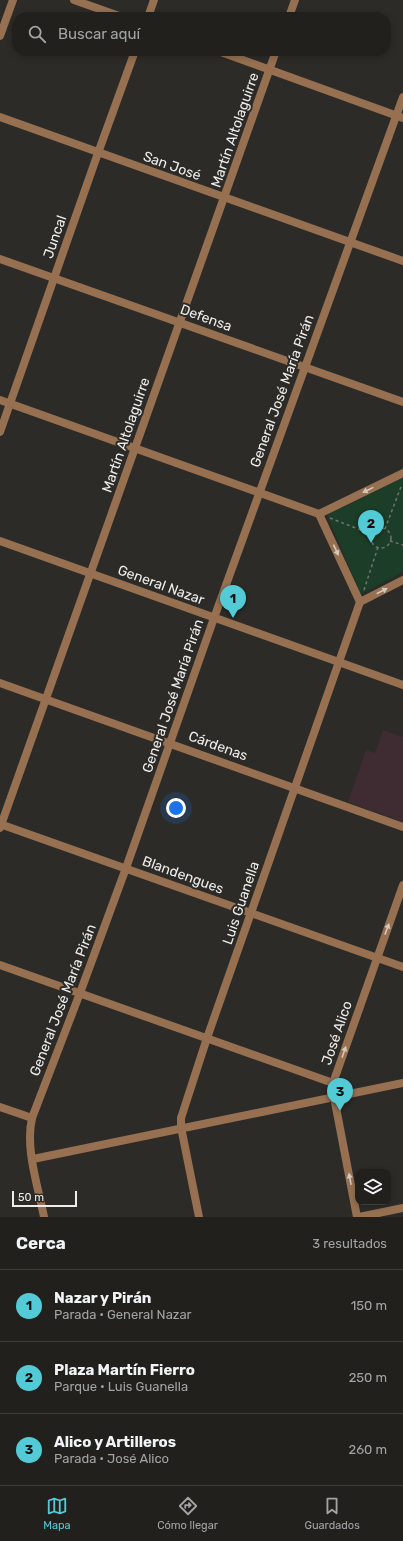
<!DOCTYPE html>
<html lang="es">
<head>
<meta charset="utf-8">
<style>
	:root { --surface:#21201d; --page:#2d2d2a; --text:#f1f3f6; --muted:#a2a3a4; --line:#3e3e3b; --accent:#52cbd7 }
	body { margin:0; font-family:Rubik,sans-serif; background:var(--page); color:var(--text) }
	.controls { position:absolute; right:12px; bottom:12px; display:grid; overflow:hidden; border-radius:8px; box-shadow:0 2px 6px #0003 }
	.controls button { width:36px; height:36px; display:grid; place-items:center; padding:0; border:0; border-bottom:1px solid var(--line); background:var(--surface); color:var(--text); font:20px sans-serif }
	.scale { position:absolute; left:12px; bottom:10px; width:65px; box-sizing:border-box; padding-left:4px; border:2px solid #eeedeb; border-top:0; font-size:11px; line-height:14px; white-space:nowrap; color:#eeedeb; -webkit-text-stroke:3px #2c2b27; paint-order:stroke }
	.you { position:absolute; left:176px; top:808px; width:14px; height:14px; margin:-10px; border:3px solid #fff; border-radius:50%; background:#1a73e8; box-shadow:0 0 0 6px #1a73e833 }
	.badge { display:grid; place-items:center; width:26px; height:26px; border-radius:50%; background:var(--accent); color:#111; font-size:13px; font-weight:700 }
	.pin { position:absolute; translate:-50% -33px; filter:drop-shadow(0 1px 2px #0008) }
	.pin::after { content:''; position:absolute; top:21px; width:14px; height:12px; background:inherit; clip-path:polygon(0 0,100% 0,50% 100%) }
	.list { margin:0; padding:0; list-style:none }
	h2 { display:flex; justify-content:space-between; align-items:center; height:52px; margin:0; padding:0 16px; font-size:17px }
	h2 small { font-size:13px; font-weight:400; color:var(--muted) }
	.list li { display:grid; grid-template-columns:26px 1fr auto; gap:12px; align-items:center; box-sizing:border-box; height:72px; padding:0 16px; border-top:1px solid var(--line) }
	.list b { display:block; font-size:15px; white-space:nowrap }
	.list p { margin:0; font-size:13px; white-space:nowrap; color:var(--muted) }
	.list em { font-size:13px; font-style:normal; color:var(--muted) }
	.icon { flex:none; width:22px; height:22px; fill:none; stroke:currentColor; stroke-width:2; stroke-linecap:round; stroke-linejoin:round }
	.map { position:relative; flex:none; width:403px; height:1217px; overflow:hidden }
	.search { position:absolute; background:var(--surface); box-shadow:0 2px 6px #0003; left:12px; right:12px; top:12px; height:44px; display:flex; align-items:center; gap:10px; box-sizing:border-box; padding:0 14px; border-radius:16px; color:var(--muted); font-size:15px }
	.sheet { height:268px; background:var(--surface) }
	nav { display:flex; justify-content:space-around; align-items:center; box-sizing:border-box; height:56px; border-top:1px solid var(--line); background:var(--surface); font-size:11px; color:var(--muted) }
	nav a { display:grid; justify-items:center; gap:2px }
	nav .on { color:var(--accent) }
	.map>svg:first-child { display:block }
	.commercial { fill:#3f2c32 }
	.green { fill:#1c3e28 }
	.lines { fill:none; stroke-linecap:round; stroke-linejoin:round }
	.path { stroke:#747370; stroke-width:1.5; stroke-dasharray:3 3; stroke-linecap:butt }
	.minor { stroke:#967051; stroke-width:8 }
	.tertiary { stroke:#967051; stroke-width:8 }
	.oneway { fill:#d4c8bd }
	.labels { text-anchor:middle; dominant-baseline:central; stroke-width:4; stroke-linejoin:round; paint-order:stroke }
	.street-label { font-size:14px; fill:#eeedeb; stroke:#2c2b27 }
</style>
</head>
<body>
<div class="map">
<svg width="403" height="1217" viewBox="0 0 403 1217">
	<rect width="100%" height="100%" fill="#2c2b27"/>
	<path class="commercial" d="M383,730L403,737V822L348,802L366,750L375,753Z"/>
	<path class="green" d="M403,478V572L361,594L327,515Z"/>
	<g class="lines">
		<g class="path">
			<path d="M330,518L371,534"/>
			<circle cx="381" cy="538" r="10"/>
			<path d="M385,529L402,484"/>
			<path d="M390,541L403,545"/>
			<path d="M364,590L378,547"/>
		</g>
		<g class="minor">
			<path d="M74,0L122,17"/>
			<path d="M148,17L154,0"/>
			<path d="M289,17L295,0"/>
			<path d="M0,36L13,0"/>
			<path d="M218,51L403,118"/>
			<path d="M0,117L403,261"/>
			<path d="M0,259L403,402"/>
			<path d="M0,400L319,514"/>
			<path d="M0,432L98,153L135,51"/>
			<path d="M319,514L360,602"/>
			<path d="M319,514L403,473"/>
			<path d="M0,683L403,827"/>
			<path d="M0,824L403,967"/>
			<path d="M0,828L276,51"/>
			<path d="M0,965L333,1083"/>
			<path d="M0,1107L32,1118"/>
			<path d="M33,1159L403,1083"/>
			<path d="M44,1217C38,1186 25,1149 32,1118L80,993L126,868L214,618L403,97"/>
			<path d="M199,1217L181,1127V1118L207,1038L360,602L403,580"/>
			<path d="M359,1217L403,1208"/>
		</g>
		<g class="tertiary">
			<path d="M0,541L403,685"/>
			<path d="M357,1217L334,1097L333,1083L403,885"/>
		</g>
	</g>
	<defs><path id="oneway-solid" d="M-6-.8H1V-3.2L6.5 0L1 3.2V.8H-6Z"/></defs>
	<g class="oneway">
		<use href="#oneway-solid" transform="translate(368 490) rotate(154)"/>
		<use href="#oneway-solid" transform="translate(336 550) rotate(65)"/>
		<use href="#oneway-solid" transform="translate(382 591) rotate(-27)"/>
		<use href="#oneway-solid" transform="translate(387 929) rotate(-70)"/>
		<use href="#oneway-solid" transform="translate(344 1052) rotate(-71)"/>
		<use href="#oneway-solid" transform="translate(350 1179) rotate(-101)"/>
	</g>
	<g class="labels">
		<g class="street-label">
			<text transform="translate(235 130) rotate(-71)">Martín Altolaguirre</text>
			<text transform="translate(172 166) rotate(20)">San José</text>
			<text transform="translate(55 237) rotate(-71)">Juncal</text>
			<text transform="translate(206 318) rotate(20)">Defensa</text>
			<text transform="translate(282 391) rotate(-70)">General José María Pirán</text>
			<text transform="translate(126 435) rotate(-71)">Martín Altolaguirre</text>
			<text transform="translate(161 585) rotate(20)">General Nazar</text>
			<text transform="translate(173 696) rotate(-71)">General José María Pirán</text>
			<text transform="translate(218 746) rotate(20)">Cárdenas</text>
			<text transform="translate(183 875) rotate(20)">Blandengues</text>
			<text transform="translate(241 903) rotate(-71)">Luis Guanella</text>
			<text transform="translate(63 1000) rotate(-69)">General José María Pirán</text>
			<text transform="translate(337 1033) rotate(-71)">José Alico</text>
		</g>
	</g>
</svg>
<div class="controls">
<button><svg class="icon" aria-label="layers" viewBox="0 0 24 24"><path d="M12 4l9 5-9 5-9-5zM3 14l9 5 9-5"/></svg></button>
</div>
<div class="scale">50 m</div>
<div class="you"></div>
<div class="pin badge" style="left:233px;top:618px">1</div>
<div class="pin badge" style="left:371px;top:543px">2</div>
<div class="pin badge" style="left:340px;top:1111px">3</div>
<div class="search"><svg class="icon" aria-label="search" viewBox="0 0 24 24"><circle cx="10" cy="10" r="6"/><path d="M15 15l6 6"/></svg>Buscar aquí</div>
</div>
<section class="sheet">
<h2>Cerca<small>3 resultados</small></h2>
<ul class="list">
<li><span class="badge">1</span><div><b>Nazar y Pirán</b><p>Parada · General Nazar</p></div><em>150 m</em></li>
<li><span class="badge">2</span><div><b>Plaza Martín Fierro</b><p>Parque · Luis Guanella</p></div><em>250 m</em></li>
<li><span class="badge">3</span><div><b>Alico y Artilleros</b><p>Parada · José Alico</p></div><em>260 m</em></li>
</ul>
</section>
<nav>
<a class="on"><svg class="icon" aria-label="map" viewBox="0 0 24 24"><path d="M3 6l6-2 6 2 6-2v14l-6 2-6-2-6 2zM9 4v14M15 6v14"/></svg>Mapa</a>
<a><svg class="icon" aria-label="directions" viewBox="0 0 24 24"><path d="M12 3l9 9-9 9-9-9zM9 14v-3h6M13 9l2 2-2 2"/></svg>Cómo llegar</a>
<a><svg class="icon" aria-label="saved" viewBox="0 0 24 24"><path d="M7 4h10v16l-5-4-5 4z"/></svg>Guardados</a>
</nav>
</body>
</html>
